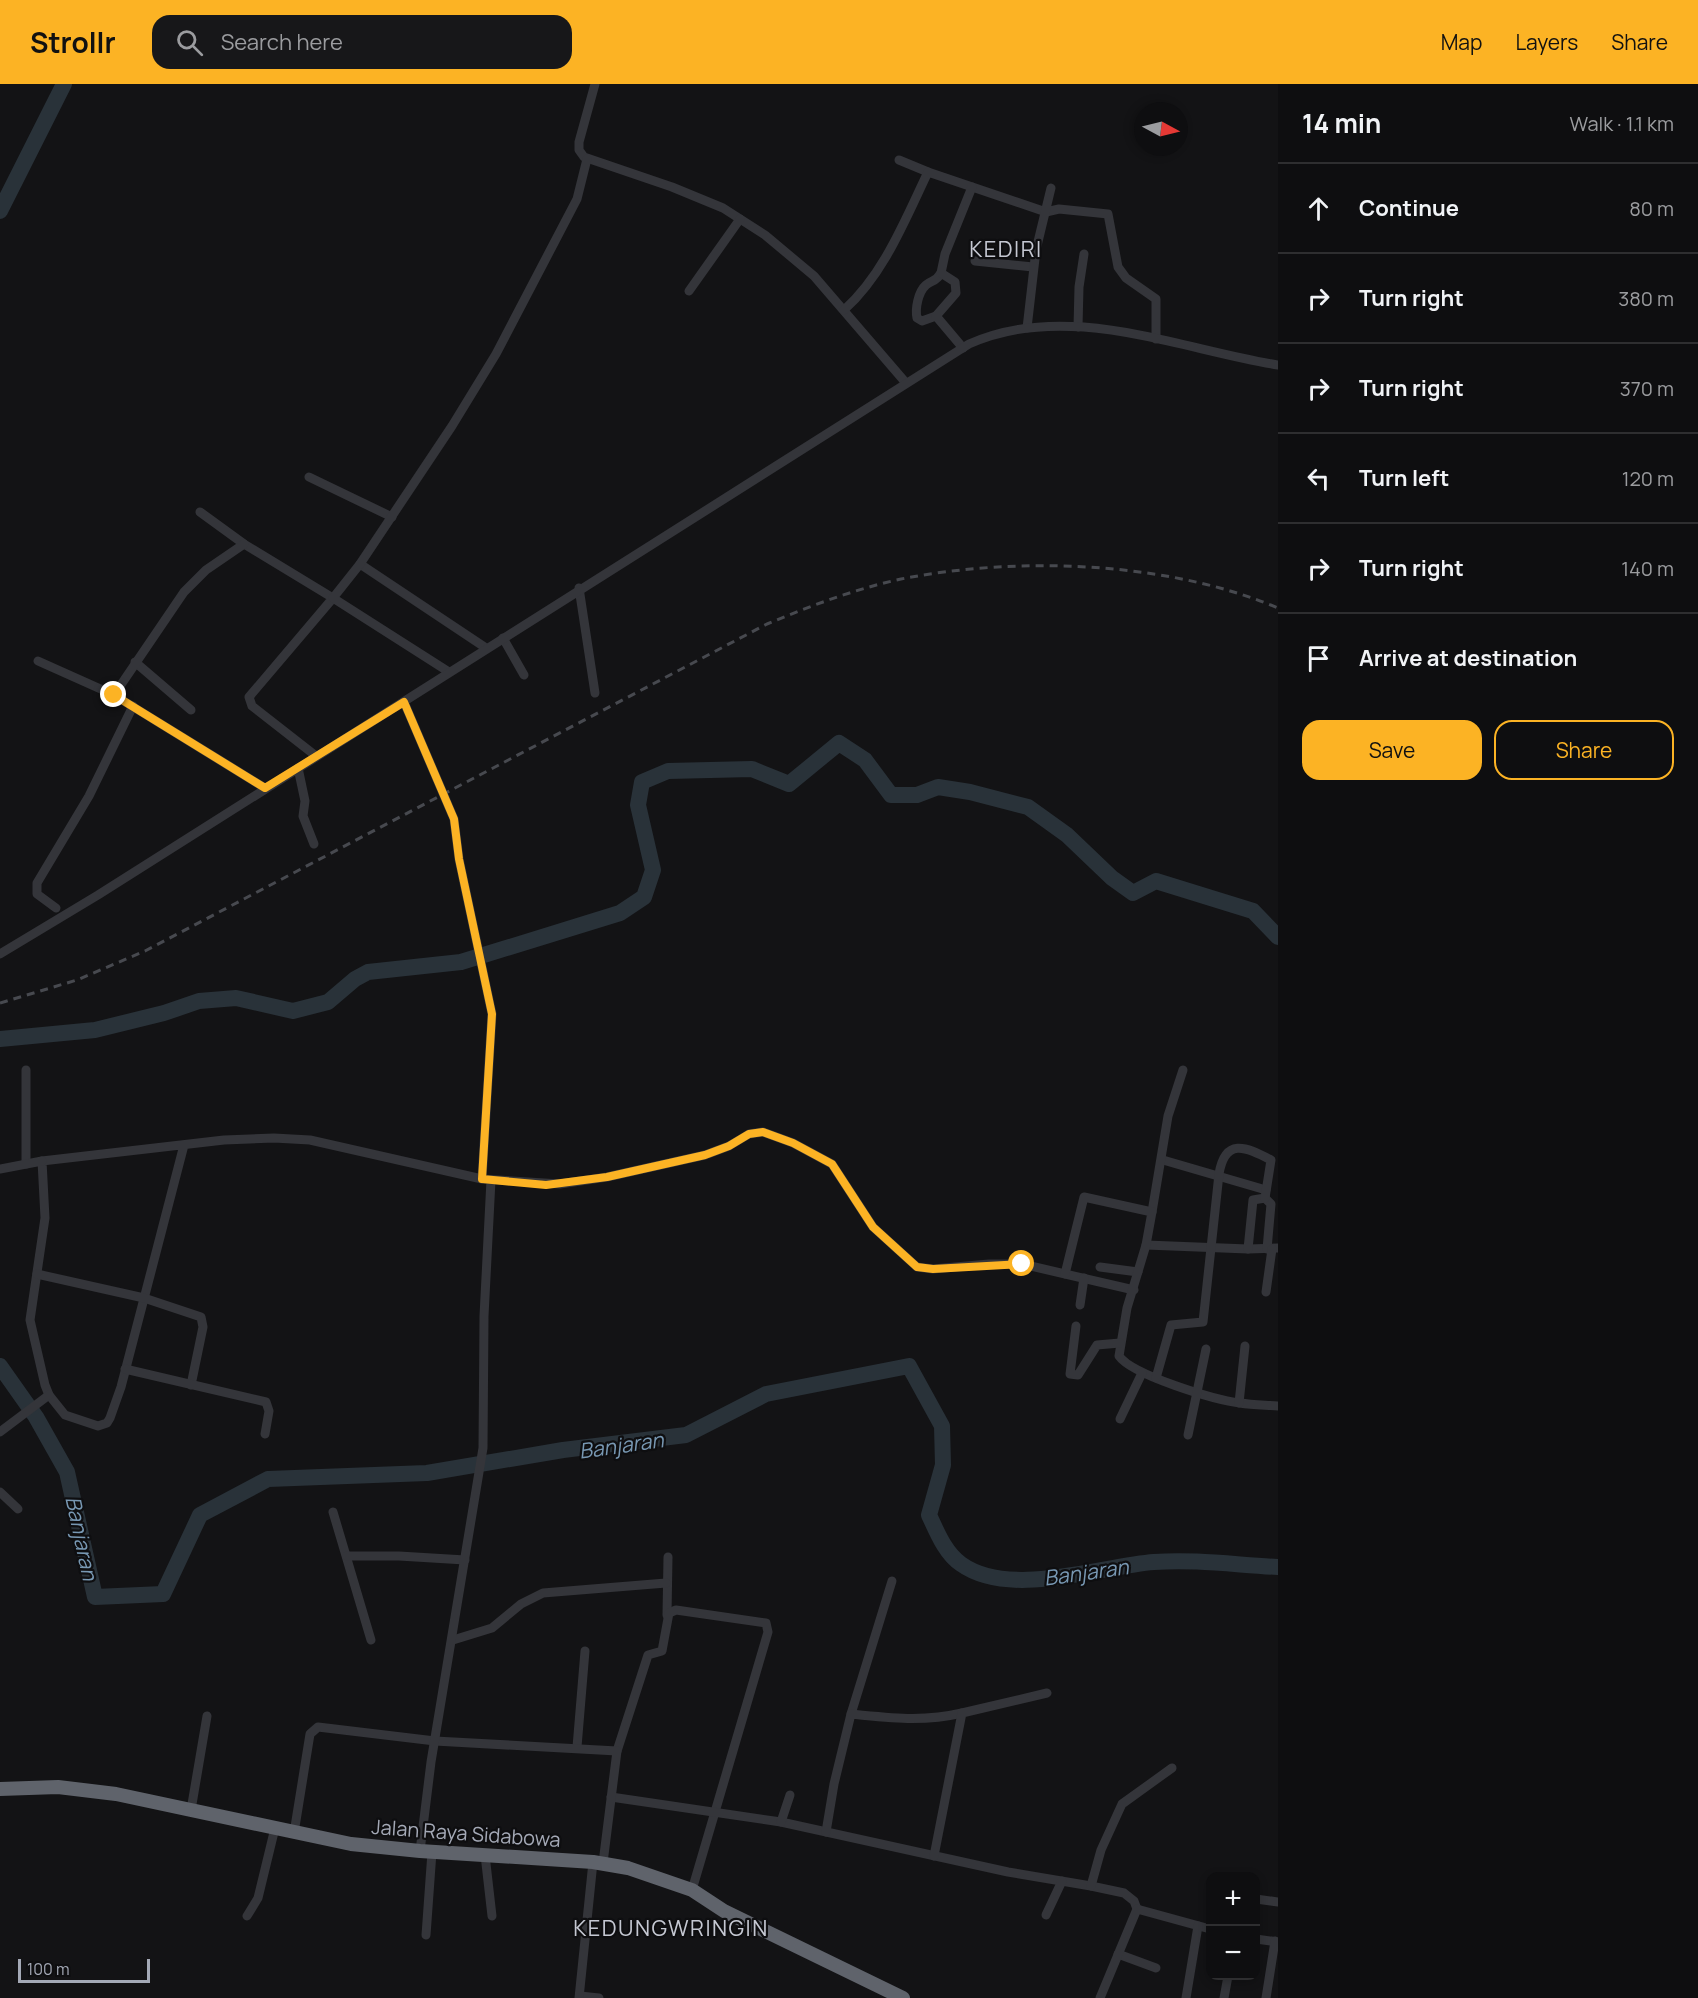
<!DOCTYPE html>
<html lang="en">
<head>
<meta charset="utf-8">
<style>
	:root { --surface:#0e0e10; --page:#171719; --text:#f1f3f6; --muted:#9b9c9f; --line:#2e2e30; --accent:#fcb324 }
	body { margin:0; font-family:Manrope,sans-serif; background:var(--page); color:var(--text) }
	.controls { position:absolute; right:18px; bottom:18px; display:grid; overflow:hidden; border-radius:12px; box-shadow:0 3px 9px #0003 }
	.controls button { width:54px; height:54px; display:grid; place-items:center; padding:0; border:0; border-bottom:2px solid var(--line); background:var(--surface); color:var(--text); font:30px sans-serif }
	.compass { position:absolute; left:1134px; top:18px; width:54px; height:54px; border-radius:50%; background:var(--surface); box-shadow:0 3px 9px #0003; rotate:97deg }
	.scale { position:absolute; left:18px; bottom:15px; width:132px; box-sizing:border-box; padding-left:6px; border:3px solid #a4a9b6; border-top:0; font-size:16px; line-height:21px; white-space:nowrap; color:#a4a9b6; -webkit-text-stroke:4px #0e0e10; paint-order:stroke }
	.stop { position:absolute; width:18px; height:18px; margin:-14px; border:4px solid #fcb324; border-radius:50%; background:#fff }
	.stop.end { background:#fcb324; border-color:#fff; box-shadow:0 2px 6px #0008 }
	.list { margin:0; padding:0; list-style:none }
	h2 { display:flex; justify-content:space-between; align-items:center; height:78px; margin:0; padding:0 24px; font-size:26px }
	h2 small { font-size:20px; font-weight:400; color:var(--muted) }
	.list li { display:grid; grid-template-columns:39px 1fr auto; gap:18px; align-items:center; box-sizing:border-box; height:90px; padding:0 24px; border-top:2px solid var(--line) }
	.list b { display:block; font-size:22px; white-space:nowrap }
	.list em { font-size:20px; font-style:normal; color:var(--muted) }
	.actions { display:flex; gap:12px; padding:18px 24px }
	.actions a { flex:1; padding:14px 0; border:2px solid var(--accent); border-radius:18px; text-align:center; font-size:21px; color:var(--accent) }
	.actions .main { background:var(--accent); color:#111 }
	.icon { flex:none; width:33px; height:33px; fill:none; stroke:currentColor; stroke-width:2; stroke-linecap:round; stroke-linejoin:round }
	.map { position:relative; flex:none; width:1278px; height:1914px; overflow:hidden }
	header { display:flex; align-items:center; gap:36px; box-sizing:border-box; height:84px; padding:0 30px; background:var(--accent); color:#111 }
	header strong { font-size:28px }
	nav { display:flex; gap:33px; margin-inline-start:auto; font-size:21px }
	.search { width:420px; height:54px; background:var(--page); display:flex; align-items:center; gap:15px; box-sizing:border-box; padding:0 21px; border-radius:18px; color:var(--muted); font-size:22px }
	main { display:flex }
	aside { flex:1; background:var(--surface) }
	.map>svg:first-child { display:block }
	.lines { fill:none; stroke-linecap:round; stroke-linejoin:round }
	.river { stroke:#293239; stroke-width:16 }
	.minor { stroke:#34353a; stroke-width:9 }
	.highway { stroke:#5f636b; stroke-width:14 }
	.rail { stroke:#47494f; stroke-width:3; stroke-dasharray:8 6; stroke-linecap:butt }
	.route { stroke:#fcb324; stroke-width:8 }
	.labels { text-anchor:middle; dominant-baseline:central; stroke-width:4.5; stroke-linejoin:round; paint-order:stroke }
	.street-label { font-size:20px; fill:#a4a9b6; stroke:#0e0e10 }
	.water-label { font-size:21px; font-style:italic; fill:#7898b3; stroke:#0e0e10 }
	.quarter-label { font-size:22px; letter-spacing:1.5px; fill:#c5c8d2; stroke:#0e0e10 }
</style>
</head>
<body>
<header>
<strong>Strollr</strong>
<div class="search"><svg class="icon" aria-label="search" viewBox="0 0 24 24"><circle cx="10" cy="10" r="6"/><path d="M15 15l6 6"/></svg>Search here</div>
<nav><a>Map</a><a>Layers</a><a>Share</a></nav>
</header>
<main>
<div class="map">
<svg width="1278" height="1914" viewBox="0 0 1278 1914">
	<rect width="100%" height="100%" fill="#131315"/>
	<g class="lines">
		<g class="river">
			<path d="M0,127L64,0"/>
			<path d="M0,955L95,946L164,929L199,917L236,914L293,927L328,918L355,895L368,888L461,878L620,829L644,813L653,786L638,721L642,698L668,687L752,685L789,700L839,659L865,676L891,711H917L938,703L970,708L1028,723L1067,751L1112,794L1133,809L1156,797L1253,827L1278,853"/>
			<path d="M0,1282L36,1333L67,1388L95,1513L163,1510L200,1431L268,1395L427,1389L563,1366L686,1351L766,1310L909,1282L942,1342L943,1381L929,1431C937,1448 945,1469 961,1480C1010,1515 1100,1482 1154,1478C1195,1475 1237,1481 1278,1483"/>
		</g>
		<g class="minor">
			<path d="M595,0L579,58V66L584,73L672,103L723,124L765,151L814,192L906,299"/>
			<path d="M899,76L928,88"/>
			<path d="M975,177L1033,183"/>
			<path d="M689,207L740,135"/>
			<path d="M844,226C884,190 905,136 928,88L1046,128L1059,125L1108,130L1118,183L1126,194L1156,215V255"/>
			<path d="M936,232L922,237L917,234C915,225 918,208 926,201C932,196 936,198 941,189"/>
			<path d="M1078,243L1079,203L1084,170"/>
			<path d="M1027,244L1036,166L1051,104"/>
			<path d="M963,264L936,232L956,209L955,198L941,189L945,170L972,103"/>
			<path d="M309,393L392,433"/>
			<path d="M200,428L244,460L333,514L249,613L252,622L316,672"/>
			<path d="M360,480L486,564"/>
			<path d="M579,504L595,609"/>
			<path d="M503,554L524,591"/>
			<path d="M38,577L114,611L265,704"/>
			<path d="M135,578L191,626"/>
			<path d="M449,588L333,514L360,480L452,342L496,270L577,115L587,75"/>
			<path d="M114,611L184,508L206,486L244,460"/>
			<path d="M404,618L454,735L459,775L492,930L482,1095"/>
			<path d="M298,684L305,717L303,732L314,760"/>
			<path d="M56,824L37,810V799L89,712L133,622"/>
			<path d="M0,870L98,811L969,260C1067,216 1179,265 1278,281"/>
			<path d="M26,986V1080"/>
			<path d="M184,1061L121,1303L110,1334L107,1339L98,1342L65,1331L49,1311L45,1301L30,1236L45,1134L42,1077L224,1056L274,1054L310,1056L482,1095L560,1100L607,1093L705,1071L729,1062L749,1050L763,1048L793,1059L832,1080L873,1143L917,1183L933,1185L989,1180H1022L1134,1206"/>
			<path d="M1163,1076L1266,1106"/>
			<path d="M0,1085L42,1077"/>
			<path d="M1152,1128L1168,1032L1183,986"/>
			<path d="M1146,1161L1248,1165L1278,1164"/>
			<path d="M1248,1165L1253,1116L1265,1114L1271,1120L1267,1165"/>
			<path d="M1100,1183L1138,1188"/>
			<path d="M37,1190L144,1214L201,1233L203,1243L191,1301"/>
			<path d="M1065,1190L1084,1113L1152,1128L1146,1161L1127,1224L1119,1272C1132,1291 1215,1316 1240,1319C1253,1321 1266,1321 1278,1322"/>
			<path d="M1266,1208L1272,1165"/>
			<path d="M1080,1221L1084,1194"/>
			<path d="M1076,1242L1070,1290L1078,1291L1097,1261L1120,1259"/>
			<path d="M125,1285L266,1318L269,1327L265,1350"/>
			<path d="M1156,1294L1171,1241L1203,1238L1219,1090C1225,1054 1245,1062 1271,1076L1265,1114"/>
			<path d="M1239,1319L1245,1262"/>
			<path d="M1120,1335L1142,1289"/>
			<path d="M0,1348L49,1311"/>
			<path d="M1188,1351L1206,1265"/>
			<path d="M0,1408L18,1425"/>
			<path d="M333,1428L371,1556"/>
			<path d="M347,1472H399L465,1476"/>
			<path d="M667,1531L668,1473"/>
			<path d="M453,1556L492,1544L521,1520L543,1509L666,1499"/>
			<path d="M851,1630L892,1497"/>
			<path d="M577,1663L585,1567"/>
			<path d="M617,1667L648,1571L662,1567L669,1529L676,1526L766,1539L768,1548L692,1806"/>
			<path d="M611,1713L781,1738L1008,1788L1091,1802L1124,1809L1134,1817L1137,1825"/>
			<path d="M191,1726L207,1632"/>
			<path d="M781,1738L790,1711"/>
			<path d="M826,1748L834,1700L851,1630C889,1634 924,1638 962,1629"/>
			<path d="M294,1749L310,1650L318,1643L435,1657L617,1667L603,1779"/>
			<path d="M420,1767L431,1678L483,1364L484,1232L491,1096"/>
			<path d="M485,1771L492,1832"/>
			<path d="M934,1772L962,1629L1047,1609"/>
			<path d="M1091,1802L1101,1766L1122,1720L1172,1684"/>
			<path d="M1256,1815L1278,1818"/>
			<path d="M1046,1831L1062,1797"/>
			<path d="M247,1832L258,1814L275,1744"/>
			<path d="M426,1851L432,1768"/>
			<path d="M1256,1855L1278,1858"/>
			<path d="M1118,1870L1156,1884"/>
			<path d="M580,1912L599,1914"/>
			<path d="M579,1914L593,1778"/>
			<path d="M1100,1914L1137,1825L1210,1845"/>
			<path d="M1186,1914L1198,1842"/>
			<path d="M1224,1914L1228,1892"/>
			<path d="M1266,1914L1275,1857"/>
		</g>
		<path class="highway" d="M0,1705L58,1703L116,1710L351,1760L420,1767L593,1778L628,1784L692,1806L724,1827L903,1914"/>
		<path class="rail" d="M0,919L77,896L145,867L767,540C810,522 855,505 901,495C1018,472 1167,477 1278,524"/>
	</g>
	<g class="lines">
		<path class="route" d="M114,611L265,704L404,618L454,735L459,775L492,930L482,1095L546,1101L607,1093L705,1071L729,1062L749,1050L763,1048L793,1059L832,1080L873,1143L917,1183L933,1185L1022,1180"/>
	</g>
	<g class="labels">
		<g class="street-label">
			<text transform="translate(466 1749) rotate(4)">Jalan Raya Sidabowa</text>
		</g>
		<g class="water-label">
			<text transform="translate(621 1361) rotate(-8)">Banjaran</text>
			<text transform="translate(82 1454) rotate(78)">Banjaran</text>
			<text transform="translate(1086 1488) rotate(-8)">Banjaran</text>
		</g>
		<g class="quarter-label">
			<text x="1006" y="165">KEDIRI</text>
			<text x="671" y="1844">KEDUNGWRINGIN</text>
		</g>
	</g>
</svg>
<div class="controls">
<button>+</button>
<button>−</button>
</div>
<svg class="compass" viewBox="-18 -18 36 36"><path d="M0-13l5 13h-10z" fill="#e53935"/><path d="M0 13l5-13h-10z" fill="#9b9c9f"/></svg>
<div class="scale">100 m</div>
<div class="stop" style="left:1022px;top:1180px"></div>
<div class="stop end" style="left:114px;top:611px"></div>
</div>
<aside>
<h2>14 min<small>Walk · 1.1 km</small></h2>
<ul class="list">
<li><svg class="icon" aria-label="ahead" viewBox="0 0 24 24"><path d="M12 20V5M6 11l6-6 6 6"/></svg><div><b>Continue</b></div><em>80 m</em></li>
<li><svg class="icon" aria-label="right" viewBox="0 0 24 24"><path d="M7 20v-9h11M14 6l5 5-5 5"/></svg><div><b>Turn right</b></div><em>380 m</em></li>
<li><svg class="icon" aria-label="right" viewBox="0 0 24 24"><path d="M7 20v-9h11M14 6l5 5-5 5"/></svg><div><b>Turn right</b></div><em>370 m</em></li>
<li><svg class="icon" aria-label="left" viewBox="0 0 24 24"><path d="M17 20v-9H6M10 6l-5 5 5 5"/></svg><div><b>Turn left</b></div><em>120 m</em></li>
<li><svg class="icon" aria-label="right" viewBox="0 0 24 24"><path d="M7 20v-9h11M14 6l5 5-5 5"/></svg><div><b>Turn right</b></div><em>140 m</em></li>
<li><svg class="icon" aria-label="arrive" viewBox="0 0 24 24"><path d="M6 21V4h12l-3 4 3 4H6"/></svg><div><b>Arrive at destination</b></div></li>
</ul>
<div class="actions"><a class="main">Save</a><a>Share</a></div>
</aside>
</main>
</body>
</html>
